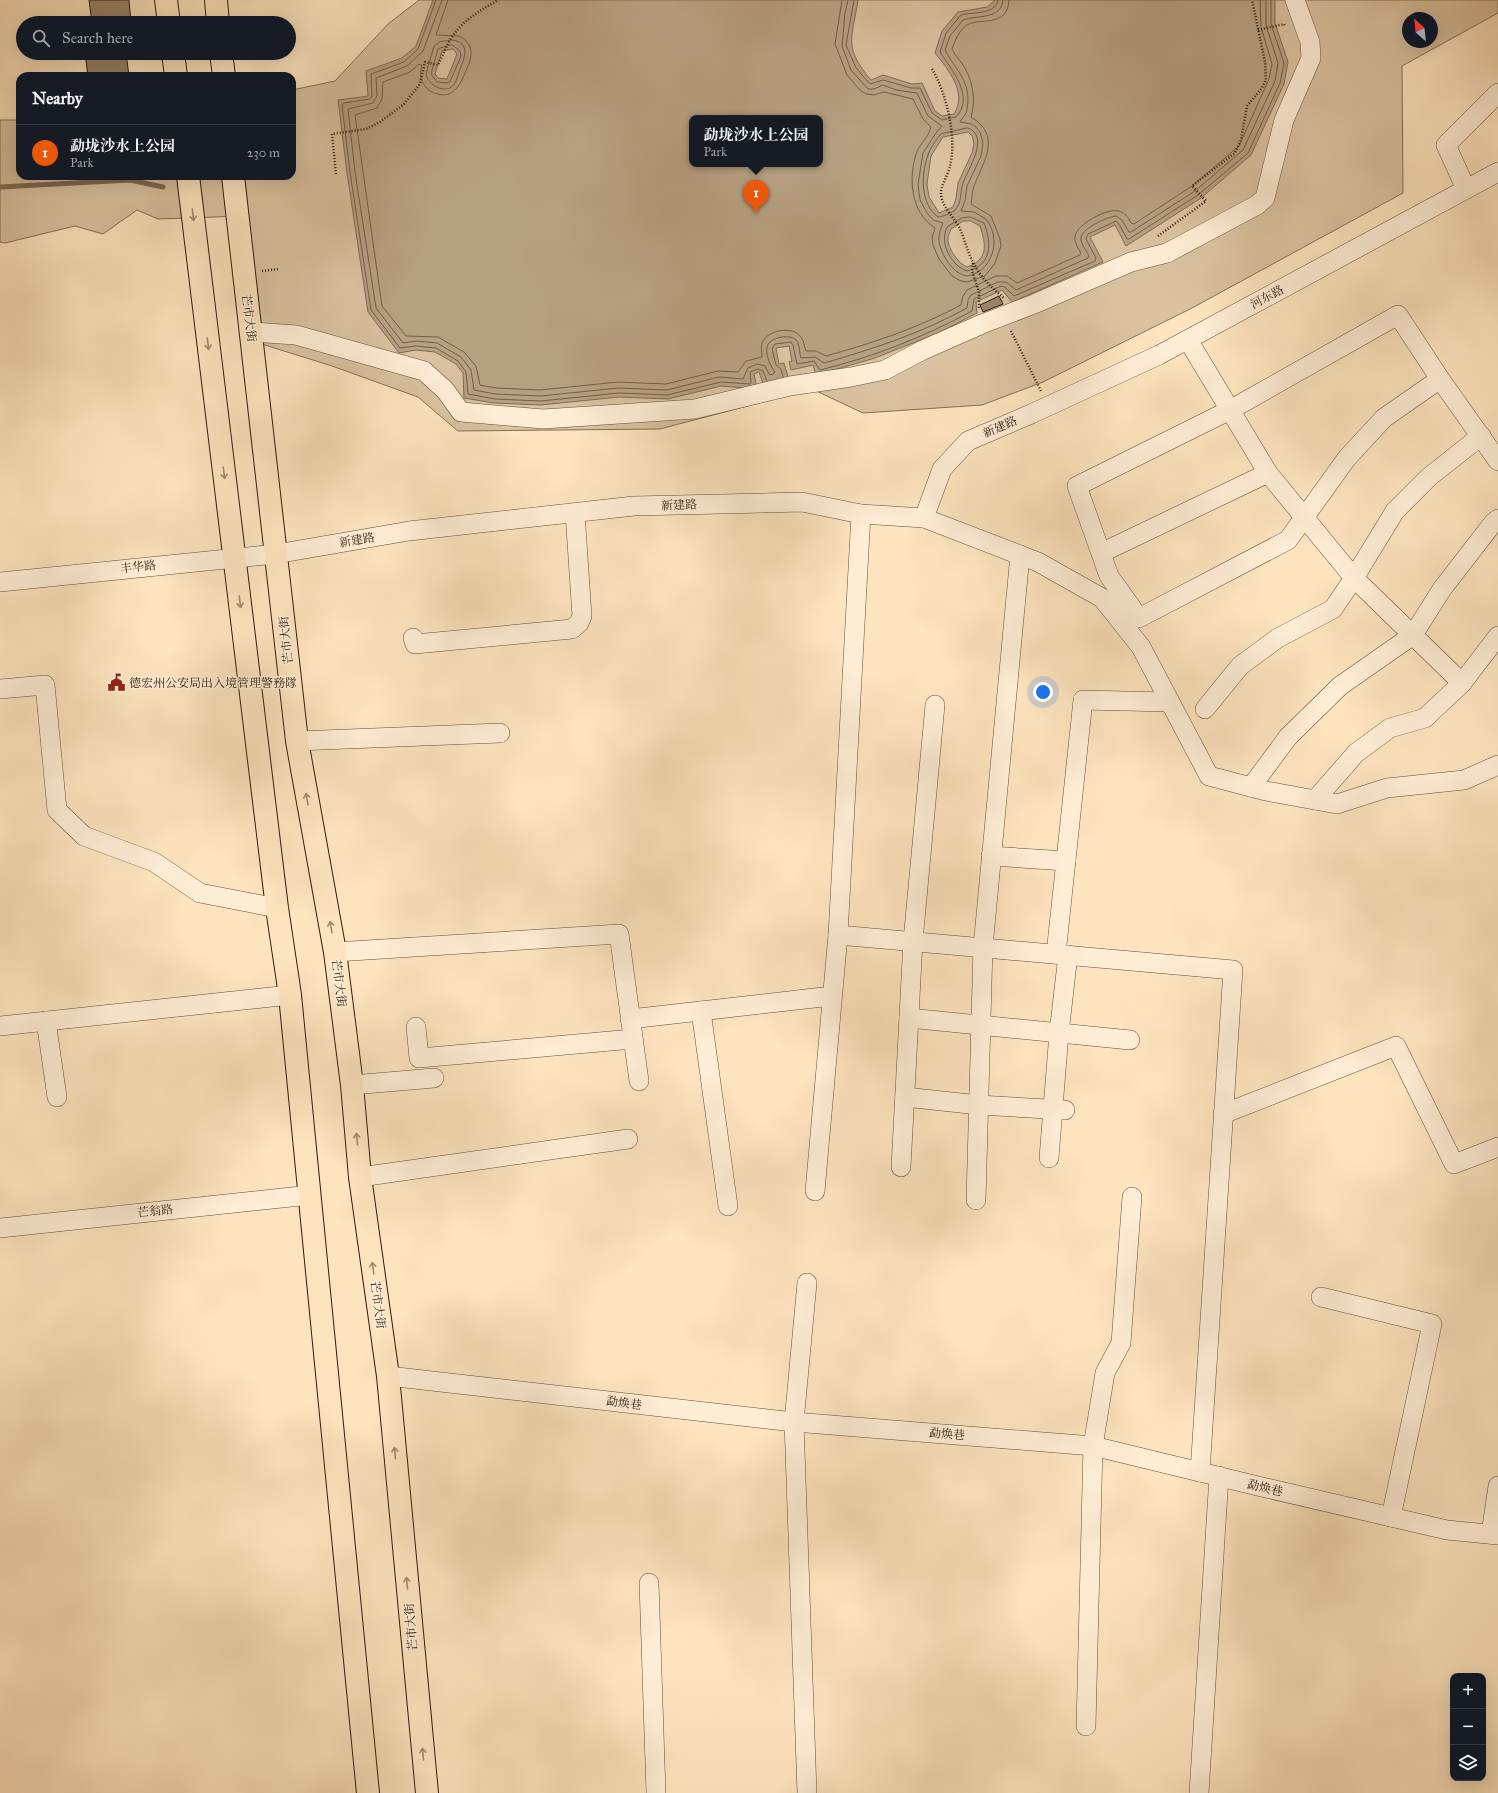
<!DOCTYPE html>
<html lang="en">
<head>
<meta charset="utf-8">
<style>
	:root { --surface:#171b24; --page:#242831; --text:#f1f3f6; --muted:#9ea1a6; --line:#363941; --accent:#ea580c }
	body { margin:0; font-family:"IM FELL Great Primer","Noto Serif SC",serif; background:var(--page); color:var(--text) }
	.controls { position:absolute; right:12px; bottom:12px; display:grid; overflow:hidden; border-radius:8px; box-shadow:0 4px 16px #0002 }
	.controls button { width:36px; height:36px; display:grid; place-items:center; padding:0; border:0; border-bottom:1px solid var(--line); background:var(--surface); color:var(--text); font:20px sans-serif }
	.compass { position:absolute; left:1402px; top:12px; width:36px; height:36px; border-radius:50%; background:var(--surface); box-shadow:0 4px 16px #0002; rotate:333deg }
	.you { position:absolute; left:1043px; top:692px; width:14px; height:14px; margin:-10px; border:3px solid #fff; border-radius:50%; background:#1a73e8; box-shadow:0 0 0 6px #1a73e833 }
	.badge { display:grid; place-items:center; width:26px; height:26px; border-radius:50%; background:var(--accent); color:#fff; font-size:13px; font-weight:700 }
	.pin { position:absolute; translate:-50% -33px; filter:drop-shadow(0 1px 2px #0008) }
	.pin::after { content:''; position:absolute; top:21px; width:14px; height:12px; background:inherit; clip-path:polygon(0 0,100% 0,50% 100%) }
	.popup { position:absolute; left:689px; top:115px; width:134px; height:52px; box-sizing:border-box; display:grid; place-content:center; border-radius:8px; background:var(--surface); filter:drop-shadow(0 1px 3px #0005); font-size:13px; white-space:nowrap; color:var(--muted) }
	.popup b { font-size:15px; color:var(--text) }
	.popup::after { content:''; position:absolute; left:50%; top:100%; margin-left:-8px; border:8px solid transparent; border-top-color:var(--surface) }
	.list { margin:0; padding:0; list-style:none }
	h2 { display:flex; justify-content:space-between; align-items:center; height:52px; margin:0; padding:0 16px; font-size:17px }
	h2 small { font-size:13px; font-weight:400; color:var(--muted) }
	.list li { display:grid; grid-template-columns:26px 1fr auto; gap:12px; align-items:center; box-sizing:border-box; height:56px; padding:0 16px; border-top:1px solid var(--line) }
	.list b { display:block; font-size:15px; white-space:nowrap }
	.list p { margin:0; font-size:13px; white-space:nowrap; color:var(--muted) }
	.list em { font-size:13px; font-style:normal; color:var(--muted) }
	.icon { flex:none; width:22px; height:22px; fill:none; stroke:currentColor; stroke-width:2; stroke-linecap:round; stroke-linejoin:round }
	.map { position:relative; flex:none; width:1498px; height:1793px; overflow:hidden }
	.search { position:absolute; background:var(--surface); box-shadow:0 4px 16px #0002; left:16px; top:16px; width:280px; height:44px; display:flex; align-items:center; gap:10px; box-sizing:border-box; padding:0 14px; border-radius:22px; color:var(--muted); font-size:15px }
	.panel { position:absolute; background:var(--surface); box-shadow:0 4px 16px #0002; left:16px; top:72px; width:280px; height:108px; border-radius:12px }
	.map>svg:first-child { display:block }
	.green { fill:#dac2a0; stroke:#846f58; fill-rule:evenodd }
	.water { fill:#b6a082; stroke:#7f6b54; fill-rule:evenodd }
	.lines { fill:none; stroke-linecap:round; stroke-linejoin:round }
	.shore { stroke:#725e48; stroke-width:1 }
	.stream { stroke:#7f6b54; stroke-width:5 }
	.building { fill:#99846a; stroke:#2d1c0f }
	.minor-casing { stroke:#614e3b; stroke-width:20 }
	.major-casing { stroke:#2d1c0f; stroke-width:24 }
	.path { stroke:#2d1c0f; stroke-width:2.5; stroke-dasharray:1 2; stroke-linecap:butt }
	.minor { stroke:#feedd5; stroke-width:19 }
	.major { stroke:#fde4be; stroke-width:22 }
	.oneway { stroke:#9f8a6f }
	.labels { text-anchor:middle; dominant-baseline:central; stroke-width:3; stroke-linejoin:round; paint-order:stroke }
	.street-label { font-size:12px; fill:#2d1c0f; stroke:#feedd5 }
	.poi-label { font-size:12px; fill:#2d1c0f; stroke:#feedd5; text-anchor:start }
</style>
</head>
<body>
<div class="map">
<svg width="1498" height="1793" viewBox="0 0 1498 1793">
	<rect width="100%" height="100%" fill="#fde4be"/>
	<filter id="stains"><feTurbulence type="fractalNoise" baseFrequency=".005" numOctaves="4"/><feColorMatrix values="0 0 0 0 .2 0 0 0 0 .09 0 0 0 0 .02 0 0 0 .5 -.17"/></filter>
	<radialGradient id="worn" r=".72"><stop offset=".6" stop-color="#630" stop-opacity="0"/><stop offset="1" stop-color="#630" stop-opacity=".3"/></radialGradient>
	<path class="green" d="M419,0H1498V13L1402,66L1403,193L1192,308L1043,382L982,405L863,413L812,389L660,429L458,431L418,397L332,366L252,341L243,216L158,219L137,210L103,234L75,226L5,243L0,242V120H20V176H292V90L335,81L388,24ZM1408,18H1432V42H1408ZM692,118H820V164H692Z"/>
	<path class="water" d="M433,0H858C852,39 843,47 871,80L883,75L912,84L922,83L935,111L942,116L954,114C968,93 948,69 935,53L942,31L958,12L987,7L995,0H1275V23L1288,62L1284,84L1251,155L1201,198L1126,246L1115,225L1090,237L1103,262L1012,302L1002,290L976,302L977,313L938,333L875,358L816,375L813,365L791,370L789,362L792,361L789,346L776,348L779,364L784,363L789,380L764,386L759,372L754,374L757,389L721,386L668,399L619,397L541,405L494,403L464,398L463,373L456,364L435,352L416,350L399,353L368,312L347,173L338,100L368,96L366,71L402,58L416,46ZM453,49L457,54L447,79L438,78L435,74L442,51ZM692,118H820V164H692ZM968,132L972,136L974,143L972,153L958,183L956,199L953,207L939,213L929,197L927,184L931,156L943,137ZM963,221H971L980,226C986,245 989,259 967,267C959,264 947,248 948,238C948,235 950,232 951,229Z"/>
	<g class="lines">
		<g class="shore">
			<path d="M436,0L418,49L404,62L371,74L372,96L370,99L344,103L342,105L350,172L371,310L400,348L416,346L436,348L458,361L466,372L468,394L495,399L541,401L619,393L667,395L721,382L750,384L751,382L750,372L758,369L763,371L767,381"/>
			<path d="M442,0L423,51L407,66L376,78L377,96L373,103L348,109L355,172L376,308L403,343L416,341L437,343L461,357L471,370L474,390L495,394L541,396L618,388L667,390L719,377L743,379L748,368L757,364L765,366L769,374L772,375L775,372C770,366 763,350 769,343C774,337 790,334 796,340C800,344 799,352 801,358L815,357L824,363C873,349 922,333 967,308L968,300L971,295L998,282H1006L1016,290L1088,258L1089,256C1087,251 1081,245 1081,239C1080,229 1107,217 1116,216L1122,220L1129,232H1131L1195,191L1243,150L1275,81L1278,63L1266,25V0"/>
			<path d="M448,0L436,35L459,36C476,45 472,58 465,73C458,90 450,101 430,91C421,84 419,76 422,65L419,64L410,72L383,82L382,99L377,108L355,115L382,306L406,336L438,337L464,352L476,366L480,385L496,388L540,390L618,382L666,384L718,371L738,372L746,361L762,357C762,351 760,346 763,341C769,330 792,326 800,336C804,340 804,346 806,351H816L826,356C873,343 918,328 961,305L963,296L967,290L996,276H1007L1017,283L1080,255L1081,253C1078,248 1074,242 1075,236C1077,224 1108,208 1118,211C1125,212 1128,217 1131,223L1134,224L1192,186L1239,146L1269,79L1272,64L1261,27L1260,0"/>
			<path d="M842,0L835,44L847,75L860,90L866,94L874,95L884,92L913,99L923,119L931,127C929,136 921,143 917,151C908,177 910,212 935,228L932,238L933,245L939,259L952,276L961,281L967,282L985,276L995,263L1001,246L1000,239L991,216L971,204C972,198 972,191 974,186C984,160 1002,136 971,117C976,100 973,83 965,68C961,61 955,56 952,49C955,41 959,30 967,25C978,17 1008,29 1009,0"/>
			<path d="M848,0L845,13L842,46L851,70L868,89H874L883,85L896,90L917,93L928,116L942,126L936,133L923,153L918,184L920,200L927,213L933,220L943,223C941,228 938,236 939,241C941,255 953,274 967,276C993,272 1002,239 986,219L974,212L961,211L965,201L967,186L981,156L983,143L980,132L975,126L971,124L960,122C962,118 967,114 967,109C972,82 956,71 945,50L950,36L963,20C976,15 1002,20 1003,0"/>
			<path d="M854,0L846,45L856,68L870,84L883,80L911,88H920L932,113L942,120L956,117C975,97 952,70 940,52L946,33L961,15C972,12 996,15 998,0"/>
			<path d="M452,40C472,42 464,60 459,72C458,76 456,82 453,86C444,94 428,85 426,74L434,46L440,42Z"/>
			<path d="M452,45L460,51L461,56L450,82L446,83L437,82L431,74L438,49Z"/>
			<path d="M968,128C991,136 967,171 963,183C960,192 962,203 955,210C951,213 942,217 938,217C920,204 921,174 928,155C930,148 936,140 941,134Z"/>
			<path d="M970,217L984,223C992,243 992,266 967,271C951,266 938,241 948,226L962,218Z"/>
			<path d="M783,377L781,369L776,365L772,349L775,344L791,342L793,345L797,364L814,361L820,370C873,357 924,337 972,311L974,299L1001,286L1005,287L1014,296L1095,261L1096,258L1086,239L1088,234L1116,221L1119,224L1127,239H1129L1198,195L1248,153L1280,83L1284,63L1271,24V0"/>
		</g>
		<path class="stream" d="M0,187L130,180L163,187"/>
	</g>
	<g class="building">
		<path d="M89,0H129L131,23H92Z"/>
		<path d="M85,53H126L129,76H88Z"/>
		<path d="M999,296L1003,304L983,312L980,305Z"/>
	</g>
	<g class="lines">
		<defs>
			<g id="minor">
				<path d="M1466,189L1446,145L1498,93"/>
				<path d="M252,332L296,335L424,371L445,390L461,412L543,419L695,409L790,386L851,377L885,370L923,350L982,324L1034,304L1131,262L1167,253L1257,205L1265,198L1284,120L1311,58L1310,42L1295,0"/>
				<path d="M1188,340L1268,473L1354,578L1462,683"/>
				<path d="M1440,379L1384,418L1347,458L1288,540L1139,618L1109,576L1077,486L1230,410L1398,315L1440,379L1498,461"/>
				<path d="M924,518L1038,562L1102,598L1141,647L1209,776L1266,791L1337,804L1387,788L1464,780L1498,765"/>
				<path d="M1101,553L1268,473"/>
				<path d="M0,582L276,554L409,531L634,506L802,502L861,514L924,518L942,469L968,441L1031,414L1159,355L1498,172"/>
				<path d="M413,638L415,644L572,629L579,623L582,616L575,513"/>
				<path d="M0,689L45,685L57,810L84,836L154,862L200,893L277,908"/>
				<path d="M1205,709L1240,666L1278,638L1333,609L1354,578L1395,511L1429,477L1481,436"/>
				<path d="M297,741L500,733"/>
				<path d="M1251,787L1288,737L1340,686L1413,635L1442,589L1493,523L1498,519"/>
				<path d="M1315,800L1356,753L1390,728L1425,718L1462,683L1498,636"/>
				<path d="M991,856L1066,861"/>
				<path d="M838,935L1233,970L1200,1472"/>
				<path d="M335,952L619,934L639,1081"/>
				<path d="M1056,954L1083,700L1169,702"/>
				<path d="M701,1011L728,1206"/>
				<path d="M909,1018L1130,1040"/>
				<path d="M630,1019L823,997"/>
				<path d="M46,1021L57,1097"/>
				<path d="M0,1026L290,995"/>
				<path d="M416,1027L419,1058L633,1039"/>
				<path d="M352,1085L434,1078"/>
				<path d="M905,1097L979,1105L1065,1110"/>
				<path d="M1223,1114L1396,1046L1454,1164L1498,1147"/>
				<path d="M1049,1158L1059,1033L1068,955"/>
				<path d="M901,1167L913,941L935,705"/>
				<path d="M360,1177L628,1139"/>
				<path d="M815,1191L838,935L861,514"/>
				<path d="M976,1200L983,947L1020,555"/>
				<path d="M0,1228L310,1195"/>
				<path d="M1321,1297L1432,1324L1391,1517"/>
				<path d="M388,1376L794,1422L1093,1446L1262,1487L1447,1530L1498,1535"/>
				<path d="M1491,1534L1498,1486"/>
				<path d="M649,1583L656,1793"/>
				<path d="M1086,1726L1093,1446L1105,1373L1121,1343L1132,1197"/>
				<path d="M807,1793L794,1422L807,1283"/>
				<path d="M1199,1793L1219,1476"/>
			</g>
			<g id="major">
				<path d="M166,0L169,23"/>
				<path d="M216,0L218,23"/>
				<path d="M173,53L176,76"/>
				<path d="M221,53L224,76"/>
				<path d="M188,176L277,908L290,995L368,1793"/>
				<path d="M233,176L297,741L335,952L352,1085L360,1177L388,1376L427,1793"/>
			</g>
		</defs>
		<use href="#minor" class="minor-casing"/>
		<use href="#major" class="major-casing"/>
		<g class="path">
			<path d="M1258,30L1284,24L1285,26"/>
			<path d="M932,69C947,94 957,139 950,166C948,175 940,187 941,195C943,208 953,216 959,227C965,239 967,252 974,264C981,278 992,288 1004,298"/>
			<path d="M336,174L332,134L366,129L380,122L404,104L420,84L425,62L438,65C443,56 446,45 452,37C463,20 481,10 498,0"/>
			<path d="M1158,236L1206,201L1192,186L1235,153L1241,140L1247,106L1262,88L1266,80L1265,62L1252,0"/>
			<path d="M973,263L972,271L979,292V308"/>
			<path d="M262,271L279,269"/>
			<path d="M1011,331L1041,391"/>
		</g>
		<use href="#minor" class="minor"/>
		<use href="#major" class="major"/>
	</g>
	<defs><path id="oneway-shaft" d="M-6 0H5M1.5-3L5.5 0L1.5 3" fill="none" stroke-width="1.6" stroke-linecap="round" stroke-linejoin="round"/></defs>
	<g class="oneway">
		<use href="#oneway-shaft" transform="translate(193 215) rotate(83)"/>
		<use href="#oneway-shaft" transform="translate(208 344) rotate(83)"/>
		<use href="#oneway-shaft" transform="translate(224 473) rotate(83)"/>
		<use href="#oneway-shaft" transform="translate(240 602) rotate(83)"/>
		<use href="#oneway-shaft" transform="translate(307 799) rotate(-100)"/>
		<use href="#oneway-shaft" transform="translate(331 927) rotate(-100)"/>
		<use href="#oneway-shaft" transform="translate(357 1139) rotate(-95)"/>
		<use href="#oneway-shaft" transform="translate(373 1268) rotate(-98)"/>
		<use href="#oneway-shaft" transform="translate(395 1453) rotate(-95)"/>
		<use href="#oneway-shaft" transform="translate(407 1583) rotate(-95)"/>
		<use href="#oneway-shaft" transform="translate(423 1754) rotate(-95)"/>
	</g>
	<defs>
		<symbol id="civic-bare" viewBox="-9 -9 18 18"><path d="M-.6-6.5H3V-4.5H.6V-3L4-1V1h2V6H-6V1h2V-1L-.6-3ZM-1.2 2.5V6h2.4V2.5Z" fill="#8f2418" stroke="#feedd5" stroke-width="2.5" paint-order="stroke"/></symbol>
	</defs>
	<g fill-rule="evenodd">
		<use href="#civic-bare" x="104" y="670" width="25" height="25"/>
	</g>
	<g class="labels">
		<g class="street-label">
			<text transform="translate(1267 297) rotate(-28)">河东路</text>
			<text transform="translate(249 318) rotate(83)">芒市大街</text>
			<text transform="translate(1000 427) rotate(-23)">新建路</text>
			<text transform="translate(679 505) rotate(-2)">新建路</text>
			<text transform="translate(357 540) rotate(-10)">新建路</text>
			<text transform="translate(138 567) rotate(-6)">丰华路</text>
			<text transform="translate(286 640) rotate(-96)">芒市大街</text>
			<text transform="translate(339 983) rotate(83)">芒市大街</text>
			<text transform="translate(155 1211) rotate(-6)">芒翁路</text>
			<text transform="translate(378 1305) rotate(82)">芒市大街</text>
			<text transform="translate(624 1403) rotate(7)">勐焕巷</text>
			<text transform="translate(947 1434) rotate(4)">勐焕巷</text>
			<text transform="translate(1265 1488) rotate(13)">勐焕巷</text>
			<text transform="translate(411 1627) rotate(-95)">芒市大街</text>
		</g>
		<g class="poi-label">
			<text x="129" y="683">德宏州公安局出入境管理警務隊</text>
		</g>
	</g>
	<rect width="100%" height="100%" filter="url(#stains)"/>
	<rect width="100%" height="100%" fill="url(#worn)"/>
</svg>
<div class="controls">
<button>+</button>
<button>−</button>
<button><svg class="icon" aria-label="layers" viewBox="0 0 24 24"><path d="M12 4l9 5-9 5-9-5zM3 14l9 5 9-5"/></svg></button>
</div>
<svg class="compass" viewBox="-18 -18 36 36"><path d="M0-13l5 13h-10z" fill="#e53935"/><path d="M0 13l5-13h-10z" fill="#9ea1a6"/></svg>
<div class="you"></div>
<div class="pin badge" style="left:756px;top:213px">1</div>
<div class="popup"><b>勐垅沙水上公园</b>Park</div>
<div class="search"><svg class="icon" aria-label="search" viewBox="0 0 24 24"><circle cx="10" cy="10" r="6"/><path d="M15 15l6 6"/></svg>Search here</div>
<section class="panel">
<h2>Nearby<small></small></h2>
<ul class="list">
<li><span class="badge">1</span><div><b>勐垅沙水上公园</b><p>Park</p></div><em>230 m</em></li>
</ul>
</section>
</div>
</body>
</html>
